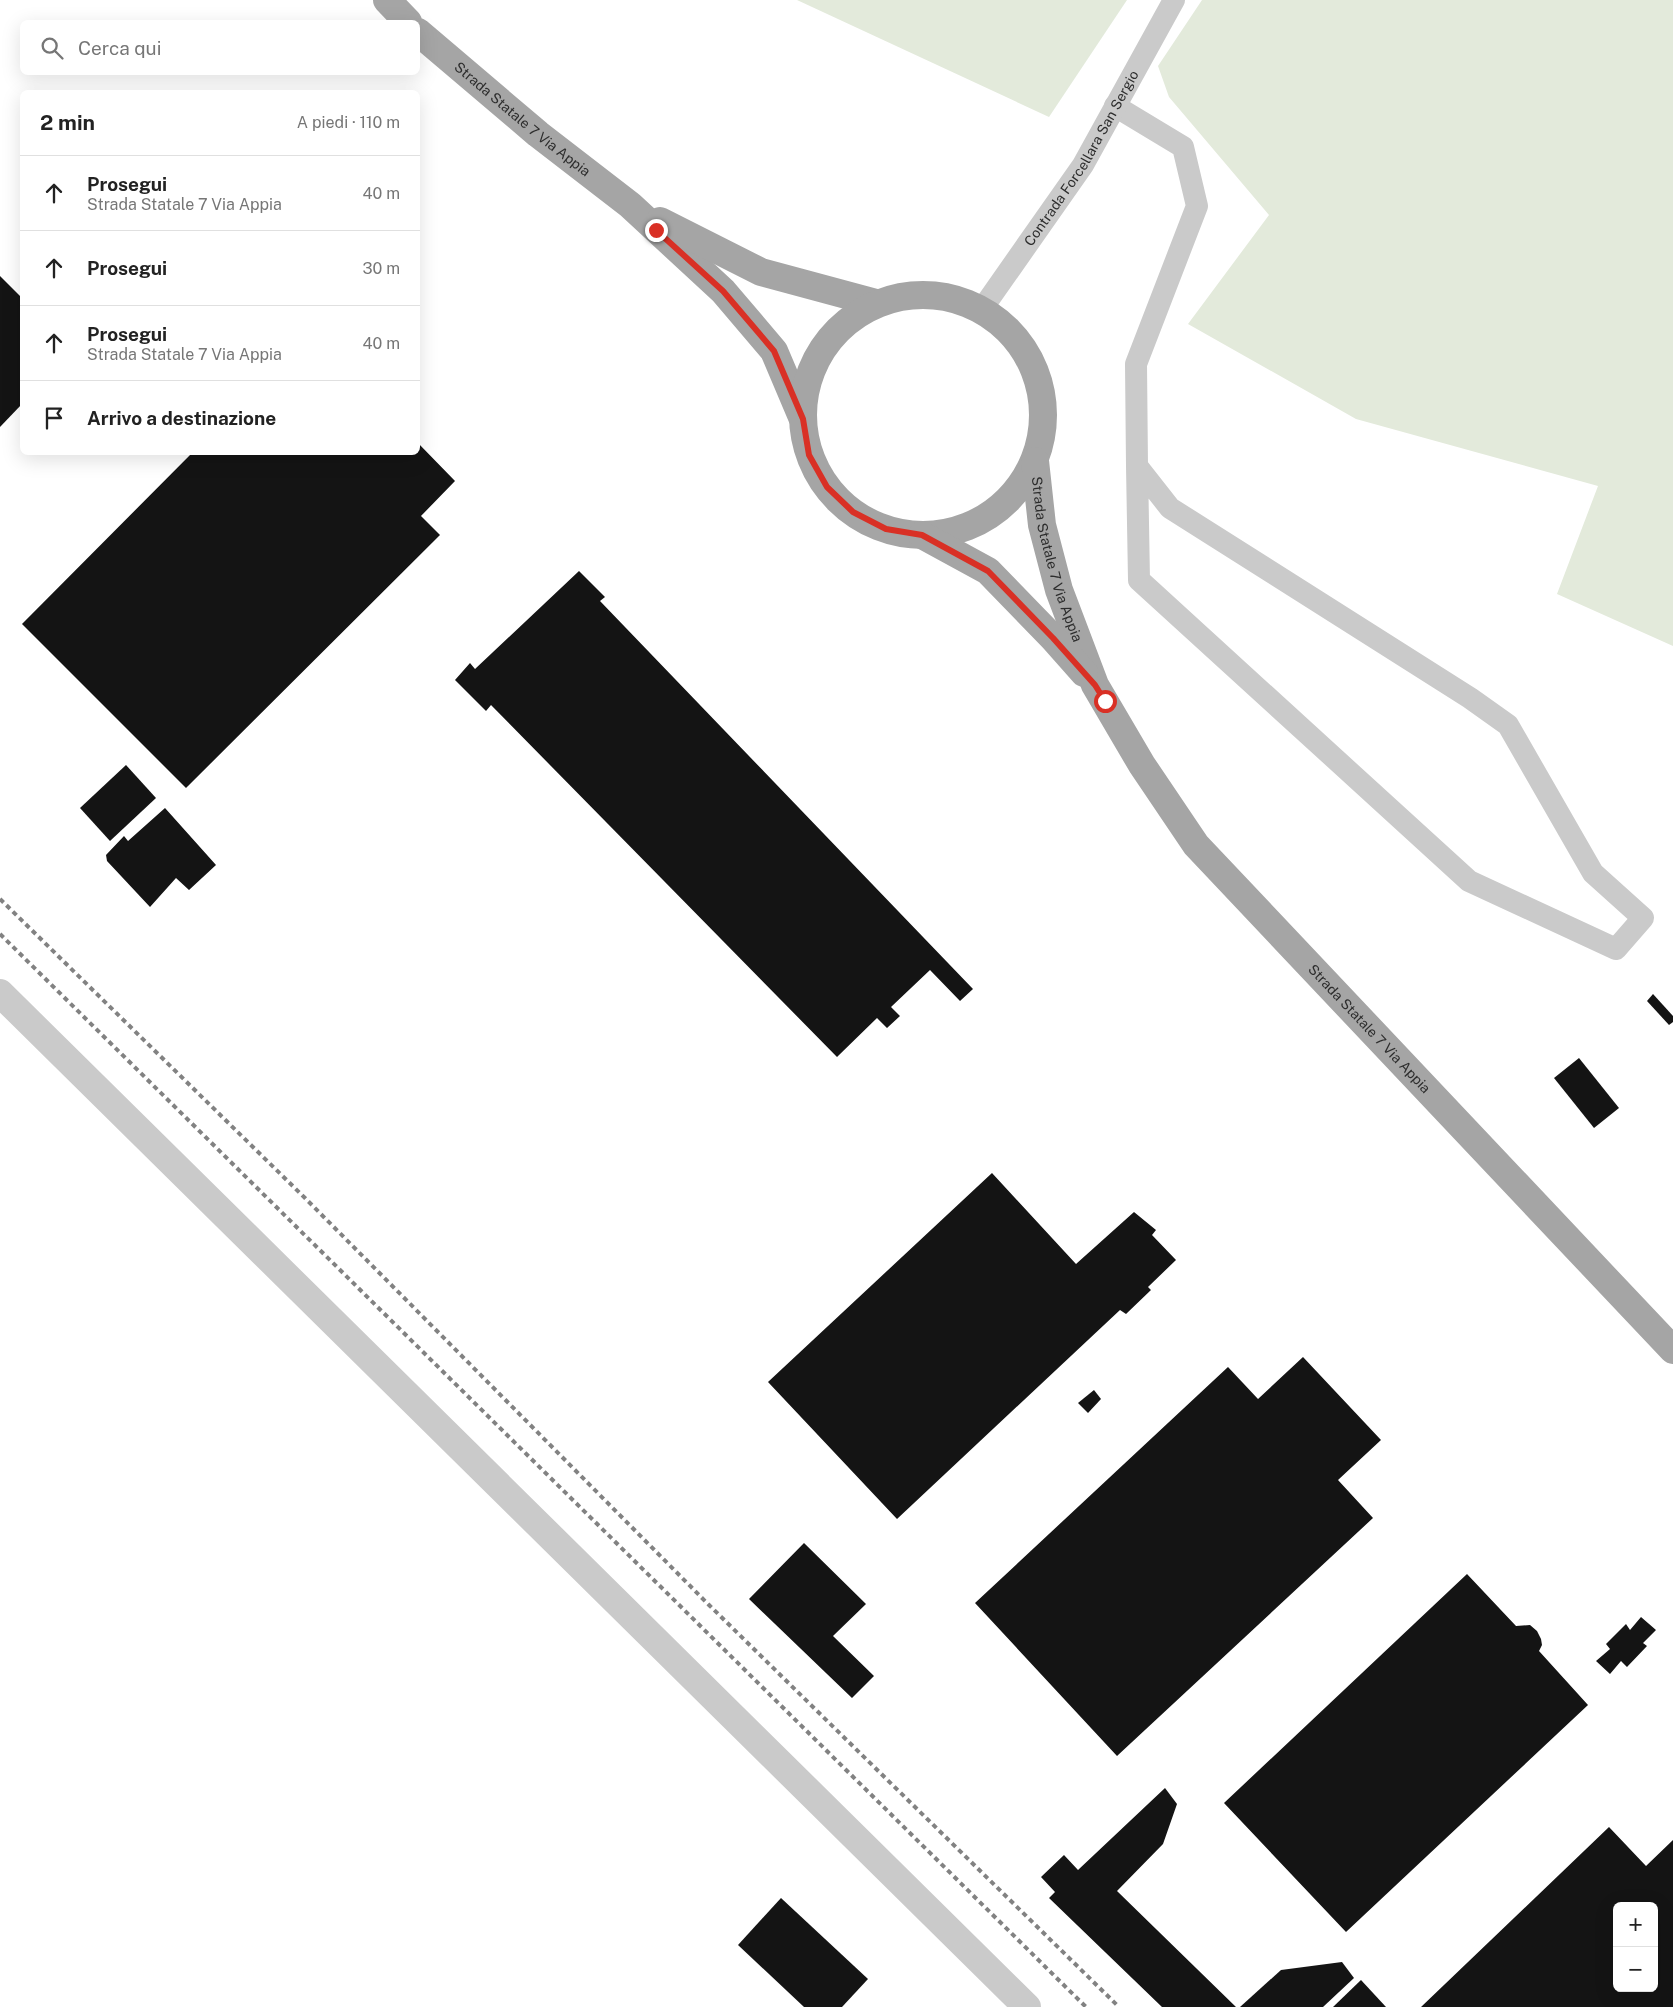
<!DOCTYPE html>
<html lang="it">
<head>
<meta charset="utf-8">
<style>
	:root { --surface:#fff; --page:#f6f6f6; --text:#222; --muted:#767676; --line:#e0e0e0 }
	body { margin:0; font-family:"Public Sans",sans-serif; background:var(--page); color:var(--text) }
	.controls { position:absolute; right:15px; bottom:15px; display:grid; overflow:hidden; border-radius:8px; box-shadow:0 5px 20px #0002 }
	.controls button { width:45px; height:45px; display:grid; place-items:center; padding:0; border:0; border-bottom:1px solid var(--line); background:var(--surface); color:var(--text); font:25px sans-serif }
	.stop { position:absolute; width:15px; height:15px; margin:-11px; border:4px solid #d93025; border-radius:50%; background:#fff }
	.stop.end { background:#d93025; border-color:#fff; box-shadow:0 1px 5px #0008 }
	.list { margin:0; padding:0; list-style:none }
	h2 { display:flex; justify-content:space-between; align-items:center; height:65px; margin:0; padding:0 20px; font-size:21px }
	h2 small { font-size:16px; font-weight:400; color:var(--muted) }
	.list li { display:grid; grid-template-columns:32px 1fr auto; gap:15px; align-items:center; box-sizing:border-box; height:75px; padding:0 20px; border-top:1px solid var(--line) }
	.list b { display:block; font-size:19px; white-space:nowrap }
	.list p { margin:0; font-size:16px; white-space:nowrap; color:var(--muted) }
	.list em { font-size:16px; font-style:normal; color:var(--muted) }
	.icon { flex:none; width:28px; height:28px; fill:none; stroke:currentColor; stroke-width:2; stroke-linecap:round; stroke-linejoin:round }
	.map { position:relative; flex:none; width:1673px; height:2007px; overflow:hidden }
	.search { position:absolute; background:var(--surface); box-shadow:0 5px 20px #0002; left:20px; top:20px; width:400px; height:55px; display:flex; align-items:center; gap:12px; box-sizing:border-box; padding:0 18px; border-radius:8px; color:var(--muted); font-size:19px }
	.panel { position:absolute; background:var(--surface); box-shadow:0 5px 20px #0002; left:20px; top:90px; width:400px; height:365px; border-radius:8px }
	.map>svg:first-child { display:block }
	.green { fill:#e3eadb }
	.building { fill:#141414; fill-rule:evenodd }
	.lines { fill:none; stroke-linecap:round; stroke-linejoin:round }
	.lane { stroke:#cacaca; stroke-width:22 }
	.street { stroke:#cacaca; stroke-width:28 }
	.primary { stroke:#a5a5a5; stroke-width:28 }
	.rail { stroke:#828282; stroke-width:4; stroke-dasharray:5 4; stroke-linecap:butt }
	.route { stroke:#d93025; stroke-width:6 }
	.labels { text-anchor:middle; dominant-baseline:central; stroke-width:5; stroke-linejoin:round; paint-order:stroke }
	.street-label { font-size:14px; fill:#2d2d2d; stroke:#fff }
</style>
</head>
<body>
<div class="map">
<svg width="1673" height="2007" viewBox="0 0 1673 2007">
	<rect width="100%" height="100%" fill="#fff"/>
	<g class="green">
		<path d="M797,0H1127L1049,117Z"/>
		<path d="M1202,0H1673V646L1557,594L1598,486L1356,419L1188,324L1269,215L1169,97L1158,66Z"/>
	</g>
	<g class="building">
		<path d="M0,276L22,298V404L0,427Z"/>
		<path d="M418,443L455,481L421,516L440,535L186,788L22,624L193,452H418Z"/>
		<path d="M579,571L605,597L600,601L973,989L960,1001L930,970L891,1007L900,1016L887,1028L877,1018L837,1057L491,705L486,711L455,680L470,663L475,669Z"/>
		<path d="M126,765L156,798L110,841L80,808Z"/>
		<path d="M165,808L216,865L189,890L176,878L150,907L107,861L106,855L124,836L128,841Z"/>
		<path d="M1653,994L1673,1016V1022L1669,1025L1647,1001Z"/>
		<path d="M1579,1058L1619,1108L1594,1128L1554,1078Z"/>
		<path d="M992,1173L1076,1264L1134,1212L1156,1230L1152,1235L1176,1260L1148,1287L1151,1290L1126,1314L1120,1310L897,1519L768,1382Z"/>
		<path d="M1303,1357L1381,1440L1338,1480L1373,1518L1117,1756L975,1603L1228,1367L1258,1399Z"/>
		<path d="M1094,1390L1101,1399L1088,1413L1078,1403Z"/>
		<path d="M804,1543L866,1604L833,1636L874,1676L852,1698L749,1599Z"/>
		<path d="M1467,1574L1516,1626L1530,1625L1537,1631L1541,1639L1542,1645L1539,1651L1588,1705L1346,1932L1224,1803Z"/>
		<path d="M1641,1617L1656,1630L1643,1643L1647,1646L1627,1667L1621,1661L1610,1674L1596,1661L1610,1649L1606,1644L1626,1624L1630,1630Z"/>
		<path d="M1165,1788L1177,1804L1163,1844L1117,1891L1236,2007H1162L1049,1898L1055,1892L1041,1877L1064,1855L1078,1870Z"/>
		<path d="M1609,1827L1646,1866L1673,1840V2007H1421ZM1617,1906H1654V1988H1617Z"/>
		<path d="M781,1898L868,1979L842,2007H804L738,1945Z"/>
		<path d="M1342,1962L1354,1978L1323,2007H1240L1281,1970Z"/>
		<path d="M1361,1980L1386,2007H1333Z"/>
	</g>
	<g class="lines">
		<g class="lane">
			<path d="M1115,106L1183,147L1197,206L1136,364L1137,466L1170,508L1470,698L1508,725L1593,873L1643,918L1616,949L1469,881L1139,580L1137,466"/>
			<path id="s1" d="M982,309L1083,165L1174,0"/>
		</g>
		<path class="street" d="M0,993L1027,2007"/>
		<g class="primary">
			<path d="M387,0L408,22"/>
			<path id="s2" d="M418,32L538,134L630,205L723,291L774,351L802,417"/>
			<path d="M660,221L761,272L876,303"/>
			<circle cx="923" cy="415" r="120"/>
			<path id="s3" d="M1035,461L1042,525L1059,590L1095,685L1142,765L1196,845L1673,1350"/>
			<path d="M922,535L988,571L1053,638L1084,673"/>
		</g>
		<g class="rail">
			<path d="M0,899L305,1198L709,1605L1119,2007"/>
			<path d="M0,934L1086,2007"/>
		</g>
	</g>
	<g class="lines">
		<path class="route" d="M656,230L723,291L774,351L803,419L809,455L827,487L853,512L886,529L922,535L988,571L1053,638L1095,685L1105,701"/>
	</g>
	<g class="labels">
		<g class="street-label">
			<text stroke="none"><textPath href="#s2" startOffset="136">Strada Statale 7 Via Appia</textPath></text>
			<text stroke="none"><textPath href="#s1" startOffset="181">Contrada Forcellara San Sergio</textPath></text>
			<text stroke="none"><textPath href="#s3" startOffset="101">Strada Statale 7 Via Appia</textPath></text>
			<text stroke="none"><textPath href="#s3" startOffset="675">Strada Statale 7 Via Appia</textPath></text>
		</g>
	</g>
</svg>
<div class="controls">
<button>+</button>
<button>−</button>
</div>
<div class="stop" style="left:1105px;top:701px"></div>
<div class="stop end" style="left:656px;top:230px"></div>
<div class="search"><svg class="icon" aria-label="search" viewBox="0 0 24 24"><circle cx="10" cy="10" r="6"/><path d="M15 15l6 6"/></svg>Cerca qui</div>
<section class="panel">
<h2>2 min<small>A piedi · 110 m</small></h2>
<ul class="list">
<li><svg class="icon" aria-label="ahead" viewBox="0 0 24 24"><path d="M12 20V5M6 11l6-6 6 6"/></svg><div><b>Prosegui</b><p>Strada Statale 7 Via Appia</p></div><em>40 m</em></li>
<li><svg class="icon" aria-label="ahead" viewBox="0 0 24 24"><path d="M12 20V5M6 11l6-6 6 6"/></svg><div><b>Prosegui</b></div><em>30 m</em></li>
<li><svg class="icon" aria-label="ahead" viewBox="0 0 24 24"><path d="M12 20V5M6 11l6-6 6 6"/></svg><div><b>Prosegui</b><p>Strada Statale 7 Via Appia</p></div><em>40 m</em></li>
<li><svg class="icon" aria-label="arrive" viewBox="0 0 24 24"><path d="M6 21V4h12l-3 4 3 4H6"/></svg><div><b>Arrivo a destinazione</b></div></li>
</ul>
</section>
</div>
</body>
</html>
